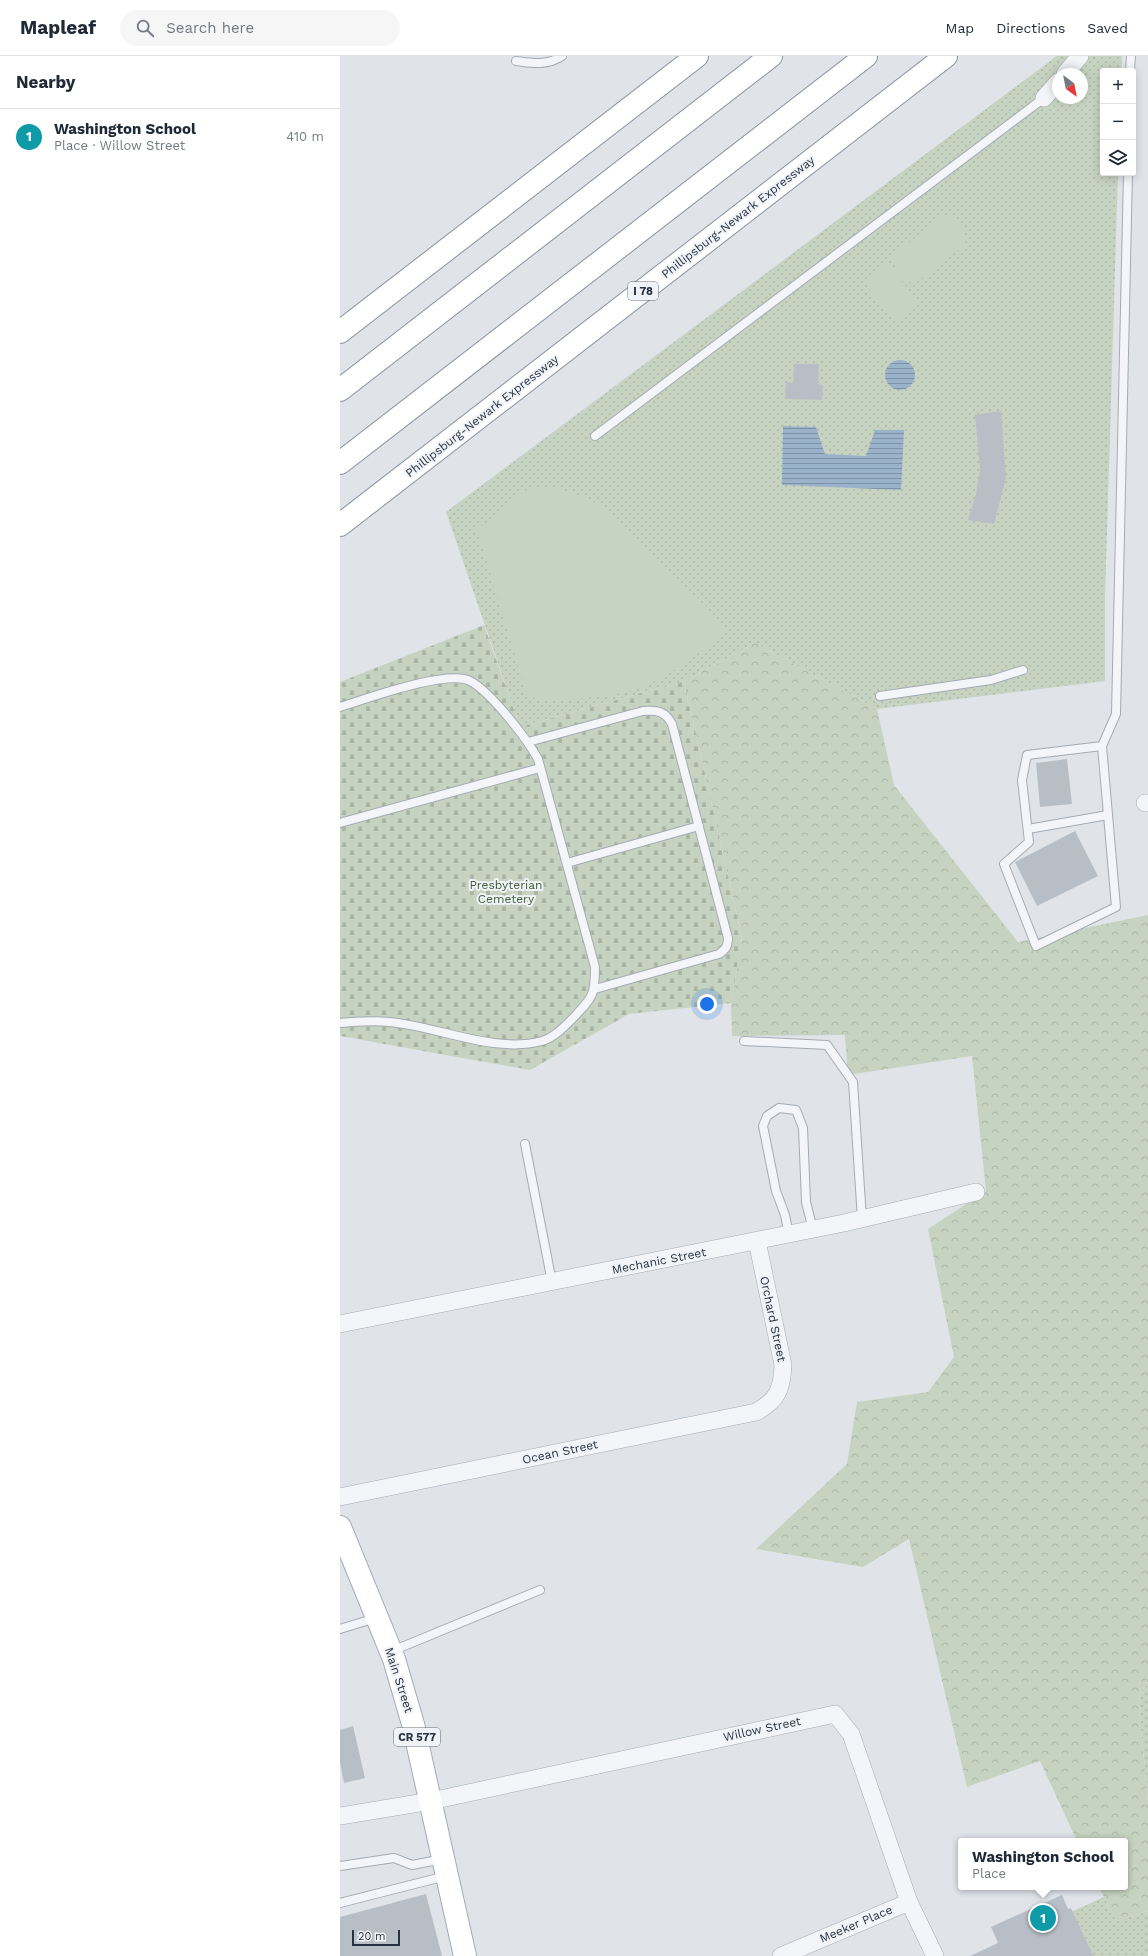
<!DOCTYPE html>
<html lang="en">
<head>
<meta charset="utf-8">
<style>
	:root { --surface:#fff; --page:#f6f6f7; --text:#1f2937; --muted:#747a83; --line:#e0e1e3; --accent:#cf445e }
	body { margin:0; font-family:"Work Sans",sans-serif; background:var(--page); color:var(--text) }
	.controls { position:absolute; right:12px; top:12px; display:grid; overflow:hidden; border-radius:4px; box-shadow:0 2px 10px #0003 }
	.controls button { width:36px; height:36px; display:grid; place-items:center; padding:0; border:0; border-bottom:1px solid var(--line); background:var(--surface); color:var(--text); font:20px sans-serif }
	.compass { position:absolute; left:712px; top:12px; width:36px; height:36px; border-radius:50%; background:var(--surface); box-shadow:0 2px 10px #0003; rotate:148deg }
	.scale { position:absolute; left:12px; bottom:10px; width:48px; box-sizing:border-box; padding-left:4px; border:2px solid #293241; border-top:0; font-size:11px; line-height:14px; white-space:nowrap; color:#293241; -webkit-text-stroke:3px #f0f3f7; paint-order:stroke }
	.you { position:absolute; left:367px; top:948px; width:14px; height:14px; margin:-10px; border:3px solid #fff; border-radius:50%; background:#1a73e8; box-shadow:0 0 0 6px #1a73e833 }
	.badge { display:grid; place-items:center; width:26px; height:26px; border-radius:50%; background:var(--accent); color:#fff; font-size:13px; font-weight:700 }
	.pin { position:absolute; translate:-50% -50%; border:2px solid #fff; box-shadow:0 1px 4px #0006 }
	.popup { position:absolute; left:618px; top:1782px; width:170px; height:52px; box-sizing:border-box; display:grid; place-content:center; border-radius:4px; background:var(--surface); filter:drop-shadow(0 1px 3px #0005); font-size:13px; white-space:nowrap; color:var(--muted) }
	.popup b { font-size:15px; color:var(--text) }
	.popup::after { content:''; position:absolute; left:50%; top:100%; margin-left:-8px; border:8px solid transparent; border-top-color:var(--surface) }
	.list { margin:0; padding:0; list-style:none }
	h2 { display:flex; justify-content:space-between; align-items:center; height:52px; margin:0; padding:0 16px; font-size:17px }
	h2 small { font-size:13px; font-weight:400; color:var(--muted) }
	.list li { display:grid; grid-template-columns:26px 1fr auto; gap:12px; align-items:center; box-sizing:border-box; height:56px; padding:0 16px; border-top:1px solid var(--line) }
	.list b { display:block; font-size:15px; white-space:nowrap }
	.list p { margin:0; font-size:13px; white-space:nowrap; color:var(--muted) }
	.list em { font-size:13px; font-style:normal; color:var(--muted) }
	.icon { flex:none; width:22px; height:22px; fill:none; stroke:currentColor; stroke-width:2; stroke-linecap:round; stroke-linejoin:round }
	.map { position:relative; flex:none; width:808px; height:1900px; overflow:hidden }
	header { display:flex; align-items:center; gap:24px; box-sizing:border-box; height:56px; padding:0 20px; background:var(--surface); border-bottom:1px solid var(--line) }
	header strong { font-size:19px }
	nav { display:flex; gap:22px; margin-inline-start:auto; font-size:14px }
	.search { width:280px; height:36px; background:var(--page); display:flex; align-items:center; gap:10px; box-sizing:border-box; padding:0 14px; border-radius:22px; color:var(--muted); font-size:15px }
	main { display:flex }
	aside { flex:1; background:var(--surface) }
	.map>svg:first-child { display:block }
	.grass { fill:url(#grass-dots); fill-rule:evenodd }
	.forest { fill:url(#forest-crowns) }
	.cemetery { fill:url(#cemetery-stones) }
	.pitch { fill:#c7d3c1 }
	.water { fill:url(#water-rules) }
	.building { fill:#b8bec6 }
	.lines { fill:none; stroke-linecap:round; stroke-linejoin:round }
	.service-casing { stroke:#a5abb3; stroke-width:10 }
	.minor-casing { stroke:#a5abb3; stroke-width:18 }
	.primary-casing { stroke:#a0a9b5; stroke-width:24 }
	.motorway-casing { stroke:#8892a0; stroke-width:24 }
	.service { stroke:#f3f5f8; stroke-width:8 }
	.minor { stroke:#f3f5f8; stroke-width:17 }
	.primary { stroke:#fff; stroke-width:22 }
	.motorway { stroke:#fff; stroke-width:22 }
	.labels { text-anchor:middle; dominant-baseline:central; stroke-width:4; stroke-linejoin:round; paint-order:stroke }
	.shield { fill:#f0f3f7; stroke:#656c78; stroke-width:1 }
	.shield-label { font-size:11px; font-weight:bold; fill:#293241 }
	.street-label { font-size:12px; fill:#293241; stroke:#f0f3f7 }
	.park-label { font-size:12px; fill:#3e5d36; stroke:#f0f3f7 }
</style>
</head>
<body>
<header>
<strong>Mapleaf</strong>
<div class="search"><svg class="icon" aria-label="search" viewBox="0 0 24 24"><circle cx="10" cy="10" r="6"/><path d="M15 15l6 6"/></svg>Search here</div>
<nav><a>Map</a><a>Directions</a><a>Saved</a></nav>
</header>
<main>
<aside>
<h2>Nearby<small></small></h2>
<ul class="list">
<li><span class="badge" style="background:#0f9aa8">1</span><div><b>Washington School</b><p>Place · Willow Street</p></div><em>410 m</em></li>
</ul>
</aside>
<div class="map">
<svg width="808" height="1900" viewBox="0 0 808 1900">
	<defs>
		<pattern id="grass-dots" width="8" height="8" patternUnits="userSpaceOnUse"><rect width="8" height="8" fill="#c7d3c1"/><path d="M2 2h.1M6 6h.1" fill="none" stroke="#abb6a7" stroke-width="1.8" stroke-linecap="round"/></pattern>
		<pattern id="forest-crowns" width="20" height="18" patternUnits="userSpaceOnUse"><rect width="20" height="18" fill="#c7d3c1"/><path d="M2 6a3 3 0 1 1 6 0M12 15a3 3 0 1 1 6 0" fill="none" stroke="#abb6a7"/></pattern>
		<pattern id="cemetery-stones" width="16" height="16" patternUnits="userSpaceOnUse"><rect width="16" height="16" fill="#c7d3c1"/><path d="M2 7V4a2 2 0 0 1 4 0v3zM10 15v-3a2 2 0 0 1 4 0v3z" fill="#abb6a7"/></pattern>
		<pattern id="water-rules" width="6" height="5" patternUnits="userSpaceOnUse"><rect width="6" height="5" fill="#9bb3ca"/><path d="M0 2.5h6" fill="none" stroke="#7e92a6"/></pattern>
	</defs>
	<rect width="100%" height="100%" fill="#e0e4e9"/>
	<g class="grass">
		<path d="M717,0H782L781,15H763V117H778L765,541V625L537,653L415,587L344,625L180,671L106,456ZM718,18H742V42H718Z"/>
		<path d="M808,1626V1746L798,1640Z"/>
		<path d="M764,1841L776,1865L808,1855V1900H752L731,1856Z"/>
	</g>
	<path class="forest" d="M415,587L537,653L554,729L678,886L808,859V1626L798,1640L808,1746V1855L776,1865L759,1831H785V1785H737L700,1705L627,1731L569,1483L523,1511L416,1493L507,1408L517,1346L588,1336L614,1301L588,1173L646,1135L632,1000L508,1019L505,979L392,980L391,947L402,882L344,625Z"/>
	<path class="cemetery" d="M144,569L180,671L344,625L402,882L391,947L289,958L190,1014L0,980V626Z"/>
	<g class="pitch">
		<path d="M604,159C618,162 625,174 626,188L576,227C562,226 552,213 553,199Z"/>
		<path d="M547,206L579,248L555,266L523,225Z"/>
		<path d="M190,431H210L235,438L260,449L365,549L388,575L343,609L308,629L275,639L209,645L187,640L137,474Z"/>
	</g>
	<g class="water">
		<circle cx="560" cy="319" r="15"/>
		<path d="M443,370L476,371L485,398L526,400L535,374H564L561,434L442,429Z"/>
	</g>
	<g class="building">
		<path d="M454,308H479L478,328L483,329L482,344L445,343L446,326L453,327Z"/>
		<path d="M661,355L666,422L654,468L628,464L636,438L640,414L635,359Z"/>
		<path d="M727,703L732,748L700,751L696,707Z"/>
		<path d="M735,775L758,820L697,850L675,806Z"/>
		<path d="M13,1670L25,1722L4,1727L0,1707V1674Z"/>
		<path d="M86,1838L102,1900H0V1861Z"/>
		<path d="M722,1839L728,1853L731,1852L753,1900H630L658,1887L651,1871Z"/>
	</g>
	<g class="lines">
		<defs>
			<g id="service">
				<path d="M176,5C192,7 207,10 222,0"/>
				<path d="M790,15L791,0"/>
				<path d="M255,380L704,42"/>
				<path d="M540,640L651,624L683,614"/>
				<path d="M0,651C26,643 108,613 130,625C151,636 187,683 198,703L255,911C255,939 253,941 234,961C225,970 215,981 202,985C154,998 98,970 49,966C33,964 16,966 0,967"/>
				<path d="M188,686L303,655C317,654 325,655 332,668L388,882C388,890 386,893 379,898L255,933"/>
				<path d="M762,690L687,699L682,724L689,786L664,808L696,890L776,851L762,690L776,658L788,117"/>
				<path d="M0,767L200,712"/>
				<path d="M688,773L768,759"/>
				<path d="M227,807L359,770"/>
				<path d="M404,985L487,989L513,1026L522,1163"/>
				<path d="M185,1088L212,1226"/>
				<path d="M449,1179L445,1159L436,1135L423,1070L427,1060L439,1052L456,1054L463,1072L466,1146L473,1174"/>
				<path d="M0,1573L36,1562"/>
				<path d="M52,1595L200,1534"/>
				<path d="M0,1810L54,1802L72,1809L103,1803"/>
				<path d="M0,1847L106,1820"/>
			</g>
			<g id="minor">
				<path d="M725,18L740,0"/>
				<path d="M704,42L718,26"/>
				<path d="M805,747H808"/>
				<path d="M0,1268L504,1167L636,1136"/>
				<path d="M0,1441L416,1356C438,1344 442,1333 443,1309L417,1185"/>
				<path d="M0,1760L91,1745L495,1658L511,1678L569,1846L595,1900"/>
				<path d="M441,1900L569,1846"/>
			</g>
			<path id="primary" d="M0,1471L54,1603L73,1668L125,1900"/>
			<g id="motorway">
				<path d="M0,276L357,0"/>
				<path d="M0,334L431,0"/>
				<path d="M0,407L526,0"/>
				<path d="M0,469L606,0"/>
			</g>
		</defs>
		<use href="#service" class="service-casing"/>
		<use href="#minor" class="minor-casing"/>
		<use href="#primary" class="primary-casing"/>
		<use href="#motorway" class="motorway-casing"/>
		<use href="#service" class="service"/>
		<use href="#minor" class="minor"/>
		<use href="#primary" class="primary"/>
		<use href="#motorway" class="motorway"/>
	</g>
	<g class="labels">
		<g class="shield">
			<rect x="288" y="226" width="30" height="18" rx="3"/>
			<rect x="54" y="1672" width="46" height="18" rx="3"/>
		</g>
		<g class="shield-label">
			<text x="303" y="235">I 78</text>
			<text x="77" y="1681">CR 577</text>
		</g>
		<g class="street-label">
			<text transform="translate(398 161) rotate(-38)">Phillipsburg-Newark Expressway</text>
			<text transform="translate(142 360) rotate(-38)">Phillipsburg-Newark Expressway</text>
			<text transform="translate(319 1205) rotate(-11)">Mechanic Street</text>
			<text transform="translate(433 1263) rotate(78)">Orchard Street</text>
			<text transform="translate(220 1396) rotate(-12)">Ocean Street</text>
			<text transform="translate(59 1624) rotate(72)">Main Street</text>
			<text transform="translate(422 1673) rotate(-12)">Willow Street</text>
			<text transform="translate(516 1868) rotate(-23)">Meeker Place</text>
		</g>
		<g class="park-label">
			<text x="166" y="829">Presbyterian<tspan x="166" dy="14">Cemetery</tspan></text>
		</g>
	</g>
</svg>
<div class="controls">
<button>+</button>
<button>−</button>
<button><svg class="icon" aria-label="layers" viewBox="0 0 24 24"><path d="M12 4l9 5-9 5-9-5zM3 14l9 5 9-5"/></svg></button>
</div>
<svg class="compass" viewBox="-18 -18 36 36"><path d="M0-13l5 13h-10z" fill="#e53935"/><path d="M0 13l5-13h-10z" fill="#747a83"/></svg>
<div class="scale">20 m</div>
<div class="you"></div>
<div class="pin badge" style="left:703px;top:1862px;background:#0f9aa8">1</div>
<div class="popup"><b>Washington School</b>Place</div>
</div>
</main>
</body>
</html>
